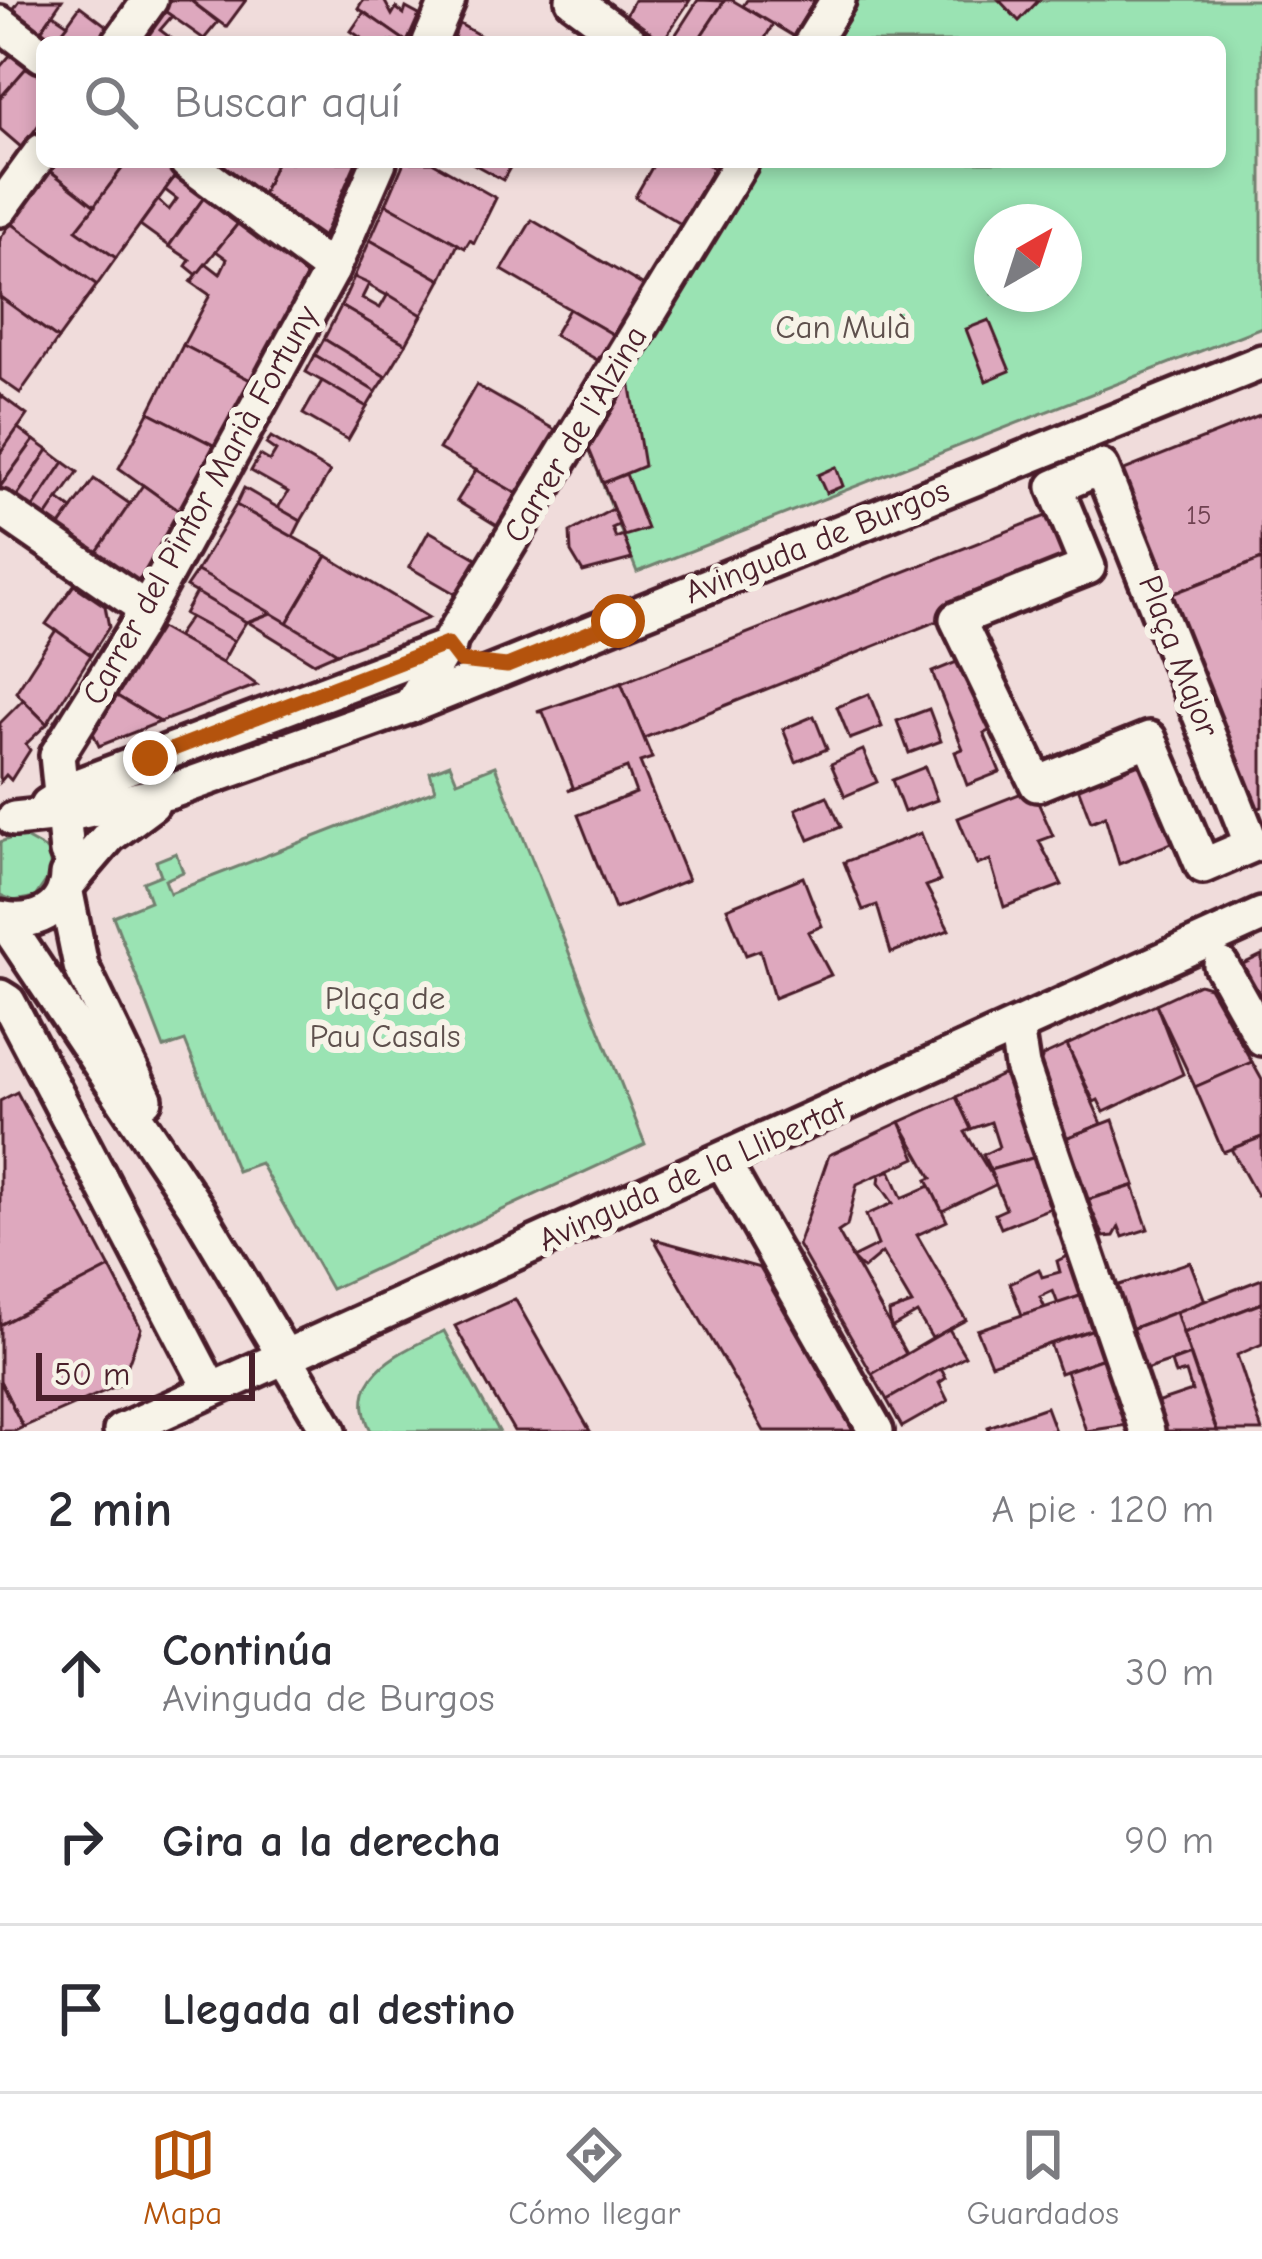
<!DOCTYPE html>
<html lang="es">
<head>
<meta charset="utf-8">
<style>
	:root { --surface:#fff; --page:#f2f2f3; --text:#2b2b33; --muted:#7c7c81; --line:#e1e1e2; --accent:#b45309 }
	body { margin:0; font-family:"Comic Neue",sans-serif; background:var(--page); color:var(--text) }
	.compass { position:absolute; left:974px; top:204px; width:108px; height:108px; border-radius:50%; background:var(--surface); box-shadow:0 6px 18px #0003; rotate:39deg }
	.scale { position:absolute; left:36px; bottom:30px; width:219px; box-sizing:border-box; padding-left:12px; border:6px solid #4a1f2b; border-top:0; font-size:33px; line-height:42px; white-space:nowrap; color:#4a1f2b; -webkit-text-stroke:9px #f7f3e8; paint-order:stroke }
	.stop { position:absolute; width:36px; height:36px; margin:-27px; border:9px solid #b45309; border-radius:50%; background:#fff }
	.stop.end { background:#b45309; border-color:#fff; box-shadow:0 3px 12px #0008 }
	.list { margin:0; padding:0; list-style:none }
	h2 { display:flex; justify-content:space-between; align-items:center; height:156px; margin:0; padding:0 48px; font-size:51px }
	h2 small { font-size:39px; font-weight:400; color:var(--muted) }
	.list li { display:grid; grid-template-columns:78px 1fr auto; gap:36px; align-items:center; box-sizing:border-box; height:168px; padding:0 48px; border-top:3px solid var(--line) }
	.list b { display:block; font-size:45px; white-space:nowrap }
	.list p { margin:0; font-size:39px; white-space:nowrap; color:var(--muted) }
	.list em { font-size:39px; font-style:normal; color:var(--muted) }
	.icon { flex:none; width:66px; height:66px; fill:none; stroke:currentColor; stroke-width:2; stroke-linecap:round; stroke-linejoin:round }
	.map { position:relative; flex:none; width:1262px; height:1431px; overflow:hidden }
	.search { position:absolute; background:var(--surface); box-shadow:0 6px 18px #0003; left:36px; right:36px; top:36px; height:132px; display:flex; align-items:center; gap:30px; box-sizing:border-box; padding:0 42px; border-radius:18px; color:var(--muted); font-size:45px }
	.sheet { height:660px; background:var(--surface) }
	nav { display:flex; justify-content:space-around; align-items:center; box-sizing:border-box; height:168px; border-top:3px solid var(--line); background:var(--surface); font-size:33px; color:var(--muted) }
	nav a { display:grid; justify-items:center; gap:6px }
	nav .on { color:var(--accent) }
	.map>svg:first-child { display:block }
	.green { fill:#9ae3b3; stroke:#72816f; stroke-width:3; fill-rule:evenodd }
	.building { fill:#dea8be; stroke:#4a1f2b; stroke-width:3 }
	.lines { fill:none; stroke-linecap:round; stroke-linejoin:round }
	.minor-casing { stroke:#4a1f2b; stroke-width:42 }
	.minor { stroke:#f7f3e8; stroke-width:33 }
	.route { stroke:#b45309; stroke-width:15 }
	.labels { text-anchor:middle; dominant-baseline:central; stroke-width:12; stroke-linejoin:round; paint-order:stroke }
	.number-label { font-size:27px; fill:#6f4150 }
	.park-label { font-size:33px; fill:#5e504d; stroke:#f7f3e8 }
	.street-label { font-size:33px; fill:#4a1f2b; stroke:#f7f3e8 }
</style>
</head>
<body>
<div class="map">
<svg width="1262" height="1431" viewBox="0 0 1262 1431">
	<rect width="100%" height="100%" fill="#f0dcdb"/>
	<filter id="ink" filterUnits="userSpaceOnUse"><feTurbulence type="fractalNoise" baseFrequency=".00833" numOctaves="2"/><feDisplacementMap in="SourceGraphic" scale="24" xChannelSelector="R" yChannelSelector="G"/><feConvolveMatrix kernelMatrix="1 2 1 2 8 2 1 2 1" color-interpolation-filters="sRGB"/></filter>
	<g filter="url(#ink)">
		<g class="green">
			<path d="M858,0H1262V327L637,572L589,449L761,162H1220V42H833ZM992,222H1064V294H992Z"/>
			<path d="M450,764L457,781L495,766L645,1144L331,1289L260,1163L237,1171L185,1041L164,1048L113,916L150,901L143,882L161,875L156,861L176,853L183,872L165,880L170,893L435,790L430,772Z"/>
			<path d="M20,835L47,850L52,872L35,897L14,901L0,895V842Z"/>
			<path d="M444,1331L499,1431H371C342,1374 403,1351 444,1331Z"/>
		</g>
		<g class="building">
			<path d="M20,0H62L40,32L12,11Z"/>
			<path d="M170,0H190L218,22L204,39L163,10Z"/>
			<path d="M190,0H246L226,27Z"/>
			<path d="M363,0H384L392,15L396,8L404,14L406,8L419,15L407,42L358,8Z"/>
			<path d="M634,0H690L663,41L626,15Z"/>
			<path d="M698,0L724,1L697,42H671Z"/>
			<path d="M732,0L773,24L763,42H697L725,0Z"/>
			<path d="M747,0H815L793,36L743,6Z"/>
			<path d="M999,0H1039L1019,21Z"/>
			<path d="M80,6L108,27L98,42H54Z"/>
			<path d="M163,10L172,16L160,30L176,42H140Z"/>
			<path d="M364,12L407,42H367L351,31Z"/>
			<path d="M53,14L68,24L54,42L40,32Z"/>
			<path d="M458,23L491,42H453Z"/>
			<path d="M12,53L28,66L0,98V67Z"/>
			<path d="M28,66L42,76V120L22,148L0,129V98Z"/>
			<path d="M54,162H127L95,206L49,170Z"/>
			<path d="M127,162H159L176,175L116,258L76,230Z"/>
			<path d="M218,162H276L262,195Z"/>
			<path d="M276,162H356L323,237L262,195Z"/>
			<path d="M404,162H432L496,198L474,243L470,240L465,248L386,204Z"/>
			<path d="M470,162H513L503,180Z"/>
			<path d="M655,162H703L714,168L681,224L635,197Z"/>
			<path d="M49,170L95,206L76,230L116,258L97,285L11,223Z"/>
			<path d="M176,175L205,196L169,246L140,225L158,200L169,210L177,199L165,190Z"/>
			<path d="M205,196L240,221L197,275L186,266L190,260L169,246Z"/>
			<path d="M386,204L458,244L441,280L370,240Z"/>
			<path d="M532,220L644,286L614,335L502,270Z"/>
			<path d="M240,221L301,267L306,277L252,381L183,345L210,295L191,282L206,263L220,274L227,259L216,251Z"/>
			<path d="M11,223L97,285L58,339L0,297V239Z"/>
			<path d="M370,240L441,280L422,315L354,277Z"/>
			<path d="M354,277L369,284L362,298L380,308L388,294L422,315L406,344L341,306Z"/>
			<path d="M0,297L58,339L20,393L0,379Z"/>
			<path d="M341,306L406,344L386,377L324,339Z"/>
			<path d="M569,309L614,335L599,361L554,335Z"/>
			<path d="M989,320L1010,371L986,381L966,329Z"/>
			<path d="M324,339L386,377L376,392L315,355Z"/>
			<path d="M183,345L252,381L217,447L149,412Z"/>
			<path d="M315,355L376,392L367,407L306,372Z"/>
			<path d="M322,381L367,407L348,440L303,414Z"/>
			<path d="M630,381L644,466L603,483L589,449Z"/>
			<path d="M476,385L557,431L519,495L439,449Z"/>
			<path d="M0,395L27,415L0,454Z"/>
			<path d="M149,412L217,447L182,513L119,468Z"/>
			<path d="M1262,415V559L1167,596L1119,472Z"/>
			<path d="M18,428L34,440L0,487V454Z"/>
			<path d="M271,437L330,472L301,521L278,508L288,492L251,471L260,455L270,461L276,451L266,444Z"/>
			<path d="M34,440L48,450L15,499L0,487Z"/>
			<path d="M48,450L64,462L31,511L15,499Z"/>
			<path d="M64,462L78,472L44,520L31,511Z"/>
			<path d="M836,467L843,486L826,493L818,475Z"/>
			<path d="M476,470L519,495L499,527L457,501Z"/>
			<path d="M626,474L647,529L624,536L603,483Z"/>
			<path d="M94,479L130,504L94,556L57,530Z"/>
			<path d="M143,485L182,513L136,585L94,556Z"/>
			<path d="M244,488L301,521L293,537L236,505Z"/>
			<path d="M58,499L72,509L57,530L44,520Z"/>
			<path d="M236,505L327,556L287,623L197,571Z"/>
			<path d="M613,509L619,525L612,528L616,538L623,535L632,559L583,572L571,552L570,532Z"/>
			<path d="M1061,510L1083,563L644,738L621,683Z"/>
			<path d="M429,531L480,560L459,596L409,567Z"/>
			<path d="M327,556L405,603L429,618L337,653L287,623Z"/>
			<path d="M1262,559V807L1244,814L1167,596Z"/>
			<path d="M197,571L212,579L271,613L246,622L186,587Z"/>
			<path d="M74,585L105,606L109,627L91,655L46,624Z"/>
			<path d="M196,592L246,622L234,641L184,614Z"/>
			<path d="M271,613L323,644L337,653L314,663L248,622Z"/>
			<path d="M190,617L234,641L222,663L176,637Z"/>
			<path d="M160,628L243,675L257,685L160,722L117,696Z"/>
			<path d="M56,630L91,655L47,724L16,692Z"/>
			<path d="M964,659L992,730L984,733L1000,772L967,785L955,752L963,749L932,672Z"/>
			<path d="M621,683L652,758L640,762L688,880L615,909L578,815L636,793L627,768L568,791L573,787L568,773L543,712H537Z"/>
			<path d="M869,694L882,727L850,739L837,707Z"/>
			<path d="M117,696L160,722L99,746L93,733Z"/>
			<path d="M23,700L47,724L26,744L30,750L11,780L6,775L0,782V723Z"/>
			<path d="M929,709L941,741L909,753L897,721Z"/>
			<path d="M814,716L827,749L796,762L783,729Z"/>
			<path d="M1149,744L1168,792L1154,797L1177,841L1119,864L1105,816L1091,822L1073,774Z"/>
			<path d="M863,750L877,782L845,796L831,764Z"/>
			<path d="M925,767L937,800L904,812L892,780Z"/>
			<path d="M1032,789L1053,836L1039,841L1062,885L1004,907L990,860L977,865L958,818Z"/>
			<path d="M827,796L841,827L809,840L796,809Z"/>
			<path d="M921,833L940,881L926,886L949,930L891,953L877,905L863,910L844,862Z"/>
			<path d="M803,877L822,926L808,932L831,975L774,998L760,950L746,955L727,908Z"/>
			<path d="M1262,955V1011L1237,967Z"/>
			<path d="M1199,984L1209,987L1252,1062L1195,1087L1156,1004Z"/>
			<path d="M1156,1004L1183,1074L1104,1112L1098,1100L1094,1102L1067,1045Z"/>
			<path d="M1067,1045L1102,1124L1066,1138L1040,1063L1043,1056Z"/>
			<path d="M1252,1062L1262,1080V1137L1223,1152L1195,1087Z"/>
			<path d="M1002,1075L1009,1079L1036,1157L990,1170L983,1155L999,1147L991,1122L971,1129L956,1097Z"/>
			<path d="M17,1092L110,1268L0,1325V1101Z"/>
			<path d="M956,1097L971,1129L965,1132L997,1184L942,1211L927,1180L932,1178L900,1122Z"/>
			<path d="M1113,1120L1135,1185L1087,1200L1066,1138Z"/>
			<path d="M900,1122L916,1158L857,1184L847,1226L838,1232L906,1354L872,1374L798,1245L829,1155Z"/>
			<path d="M1262,1137V1193L1257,1196L1231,1149Z"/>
			<path d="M1036,1157L1053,1207L1001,1228L995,1214L1006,1209L990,1170Z"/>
			<path d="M890,1170L902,1198L930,1186L947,1221L917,1235L966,1320L932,1338L917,1313L891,1328L889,1312L912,1304L882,1253L863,1269L852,1258L878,1245L866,1215L893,1203L879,1183L880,1174Z"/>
			<path d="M1133,1186L1148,1229L1123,1237L1119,1227L1114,1236L1104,1237L1087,1200Z"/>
			<path d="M654,1239L760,1268L853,1431H764Z"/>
			<path d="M1069,1255L1083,1295L1058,1304L1053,1291L1040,1297L1045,1308L1022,1315L1010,1283L1039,1269L1042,1277L1060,1272L1057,1261Z"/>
			<path d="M1190,1262L1205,1301L1131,1329L1116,1286Z"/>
			<path d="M110,1268L141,1328L121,1384L23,1427L0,1381V1325Z"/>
			<path d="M1262,1279V1303L1183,1333L1176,1312Z"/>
			<path d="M1083,1295L1094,1329L991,1364L977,1330Z"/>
			<path d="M515,1299L524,1315L590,1431H514L496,1400L455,1326Z"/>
			<path d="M1262,1303V1344L1237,1355L1262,1431H1217L1183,1333Z"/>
			<path d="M1176,1312L1190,1355L1145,1370L1131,1329Z"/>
			<path d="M949,1329L965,1356L887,1400L872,1374Z"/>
			<path d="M1094,1329L1104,1358L1060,1373L1050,1344Z"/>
			<path d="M1190,1355L1212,1419L1217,1431H1165L1156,1403L1192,1391L1186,1372L1175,1375L1171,1362Z"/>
			<path d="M1104,1358L1127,1425L1086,1431L1066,1371Z"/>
			<path d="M941,1369L946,1378L939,1383L948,1401L902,1427L887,1400Z"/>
			<path d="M0,1381L23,1427L15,1431H0Z"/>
			<path d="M1046,1407L1055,1431H989L988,1427Z"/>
		</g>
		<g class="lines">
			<defs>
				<g id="minor">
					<path d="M573,0L630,42"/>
					<path d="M0,23L42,55"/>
					<path d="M120,42L150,0"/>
					<path d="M430,42L448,0"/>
					<path d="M812,42L838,0"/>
					<path d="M187,162L332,270"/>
					<path d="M0,209L42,151"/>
					<path d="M1101,467L1252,845L1203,866L1149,739L1037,784L957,619L1088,567L1055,487Z"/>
					<path d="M0,508L146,609"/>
					<path d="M410,706L741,162"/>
					<path d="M48,805L80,785L449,646"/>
					<path d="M14,819L79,812L169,792L410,706L1262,362"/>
					<path d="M67,852L57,755L135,630L332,270L379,162"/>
					<path d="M67,885L109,836L152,804"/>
					<path d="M65,888L81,966L145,1099"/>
					<path d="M0,918C32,926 66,912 67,875"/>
					<path d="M3,919L197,1209L329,1431"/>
					<path d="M1221,965L1262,1038"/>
					<path d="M0,997L8,1002L211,1390"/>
					<path d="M1016,1027L1022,1066L1147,1431"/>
					<path d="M723,1162L876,1431"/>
					<path d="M121,1431L1262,915"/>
				</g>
			</defs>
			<use href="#minor" class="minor-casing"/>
			<use href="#minor" class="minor"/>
		</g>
	</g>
	<g class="lines" filter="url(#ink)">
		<path class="route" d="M150,758L447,644L460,661L507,666L618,621"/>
	</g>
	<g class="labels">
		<g class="number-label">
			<text x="1199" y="515">15</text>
		</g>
		<g class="park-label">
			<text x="843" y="327">Can Mulà</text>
			<text x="385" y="998">Plaça de<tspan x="385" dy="38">Pau Casals</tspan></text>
		</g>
		<g class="street-label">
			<text transform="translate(575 434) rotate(-59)">Carrer de l'Alzina</text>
			<text transform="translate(200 505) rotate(-61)">Carrer del Pintor Marià Fortuny</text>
			<text transform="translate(817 541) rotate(-22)">Avinguda de Burgos</text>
			<text transform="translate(1179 656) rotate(69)">Plaça Major</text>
			<text transform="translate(692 1174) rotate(-24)">Avinguda de la Llibertat</text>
		</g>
	</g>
</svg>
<svg class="compass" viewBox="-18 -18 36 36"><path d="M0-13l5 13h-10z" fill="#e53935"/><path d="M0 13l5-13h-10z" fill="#7c7c81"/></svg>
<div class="scale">50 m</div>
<div class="stop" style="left:618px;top:621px"></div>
<div class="stop end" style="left:150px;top:758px"></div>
<div class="search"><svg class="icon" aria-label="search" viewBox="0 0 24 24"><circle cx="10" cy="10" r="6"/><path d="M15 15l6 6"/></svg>Buscar aquí</div>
</div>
<section class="sheet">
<h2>2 min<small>A pie · 120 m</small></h2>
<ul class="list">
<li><svg class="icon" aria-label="ahead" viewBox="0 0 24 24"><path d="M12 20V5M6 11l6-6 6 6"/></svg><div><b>Continúa</b><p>Avinguda de Burgos</p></div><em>30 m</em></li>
<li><svg class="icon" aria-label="right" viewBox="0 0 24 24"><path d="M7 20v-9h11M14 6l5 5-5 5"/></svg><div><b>Gira a la derecha</b></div><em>90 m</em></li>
<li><svg class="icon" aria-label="arrive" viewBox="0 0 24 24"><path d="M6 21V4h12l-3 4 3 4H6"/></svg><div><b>Llegada al destino</b></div></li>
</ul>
</section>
<nav>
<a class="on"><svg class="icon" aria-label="map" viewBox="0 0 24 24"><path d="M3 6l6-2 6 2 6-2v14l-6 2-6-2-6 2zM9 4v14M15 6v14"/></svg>Mapa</a>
<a><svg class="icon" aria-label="directions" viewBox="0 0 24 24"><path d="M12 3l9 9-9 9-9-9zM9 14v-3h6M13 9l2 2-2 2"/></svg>Cómo llegar</a>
<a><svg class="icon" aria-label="saved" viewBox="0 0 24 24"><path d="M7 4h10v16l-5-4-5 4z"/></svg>Guardados</a>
</nav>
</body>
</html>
